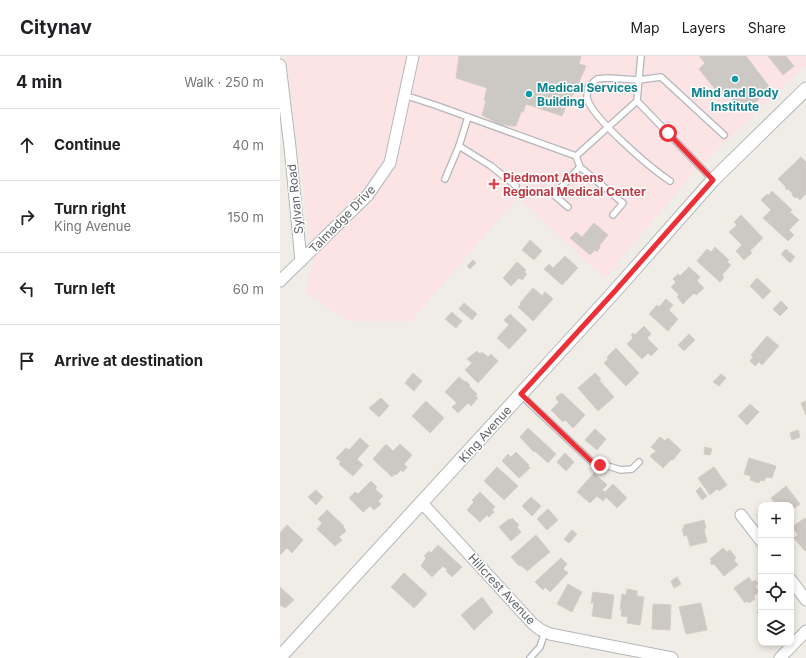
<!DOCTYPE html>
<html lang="en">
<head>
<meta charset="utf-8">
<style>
	:root { --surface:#fff; --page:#f6f6f6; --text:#202124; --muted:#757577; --line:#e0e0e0 }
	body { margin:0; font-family:Inter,sans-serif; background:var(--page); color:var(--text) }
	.controls { position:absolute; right:12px; bottom:12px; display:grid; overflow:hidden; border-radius:8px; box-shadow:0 2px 6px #0003 }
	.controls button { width:36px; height:36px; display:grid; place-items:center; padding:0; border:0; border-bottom:1px solid var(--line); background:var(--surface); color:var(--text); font:20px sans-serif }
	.stop { position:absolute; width:12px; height:12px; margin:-9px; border:3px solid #ec3038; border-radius:50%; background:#fff }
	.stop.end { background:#ec3038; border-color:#fff; box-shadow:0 1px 4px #0008 }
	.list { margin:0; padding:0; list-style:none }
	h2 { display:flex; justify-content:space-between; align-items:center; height:52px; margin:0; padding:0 16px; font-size:17px }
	h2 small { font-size:13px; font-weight:400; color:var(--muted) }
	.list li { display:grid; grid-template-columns:26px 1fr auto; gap:12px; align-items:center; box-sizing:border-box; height:72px; padding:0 16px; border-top:1px solid var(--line) }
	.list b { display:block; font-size:15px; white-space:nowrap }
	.list p { margin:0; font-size:13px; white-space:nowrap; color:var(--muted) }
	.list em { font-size:13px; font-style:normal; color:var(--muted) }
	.icon { flex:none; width:22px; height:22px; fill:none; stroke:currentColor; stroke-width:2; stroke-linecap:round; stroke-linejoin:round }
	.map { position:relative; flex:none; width:526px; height:602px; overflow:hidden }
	header { display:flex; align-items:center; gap:24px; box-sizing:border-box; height:56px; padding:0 20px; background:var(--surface); border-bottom:1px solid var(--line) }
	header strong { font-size:19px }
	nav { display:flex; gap:22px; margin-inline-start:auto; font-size:14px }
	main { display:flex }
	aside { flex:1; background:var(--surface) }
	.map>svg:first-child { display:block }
	.medical { fill:#fce3e4 }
	.building { fill:#ccc8c3; stroke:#d5cec4 }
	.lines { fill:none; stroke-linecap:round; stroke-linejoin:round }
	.service-casing { stroke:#b3b7bb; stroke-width:8 }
	.minor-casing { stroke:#b3b7bb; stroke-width:13 }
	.tertiary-casing { stroke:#b3b7bb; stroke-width:15 }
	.service { stroke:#fff; stroke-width:5.5 }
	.minor { stroke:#fff; stroke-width:11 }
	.tertiary { stroke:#fff; stroke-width:13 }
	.route { stroke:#ec3038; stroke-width:5 }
	.culture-dot { fill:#0f9aa8; stroke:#fff; stroke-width:1.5 }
	.health-dot { fill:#e0444e; stroke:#fff; stroke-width:1.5 }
	.labels { text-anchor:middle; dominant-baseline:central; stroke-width:3; stroke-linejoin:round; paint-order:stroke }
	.culture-label { font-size:12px; font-weight:bold; fill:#0d838f; stroke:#fff; text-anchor:start }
	.health-label { font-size:12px; font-weight:bold; fill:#be3a42; stroke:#fff; text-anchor:start }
	.street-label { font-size:12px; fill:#5e6367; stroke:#fff }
</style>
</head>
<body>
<header>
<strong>Citynav</strong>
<nav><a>Map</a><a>Layers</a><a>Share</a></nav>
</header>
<main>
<aside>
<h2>4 min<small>Walk · 250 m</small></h2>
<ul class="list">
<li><svg class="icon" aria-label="ahead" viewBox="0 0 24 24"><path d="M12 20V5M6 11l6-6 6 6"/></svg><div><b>Continue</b></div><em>40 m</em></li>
<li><svg class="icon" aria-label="right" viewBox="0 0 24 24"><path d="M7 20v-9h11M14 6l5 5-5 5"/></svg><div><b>Turn right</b><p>King Avenue</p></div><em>150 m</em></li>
<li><svg class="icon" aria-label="left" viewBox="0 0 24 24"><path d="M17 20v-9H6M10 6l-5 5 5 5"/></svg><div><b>Turn left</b></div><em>60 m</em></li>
<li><svg class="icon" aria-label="arrive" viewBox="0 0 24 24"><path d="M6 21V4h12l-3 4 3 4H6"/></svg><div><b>Arrive at destination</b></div></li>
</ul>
</aside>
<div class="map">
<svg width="526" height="602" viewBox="0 0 526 602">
	<rect width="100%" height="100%" fill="#f0ede6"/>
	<path class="medical" d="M6,0H526V9L415,115L342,201L326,224L238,141L131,265H68L25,236L33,207Z"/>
	<g class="building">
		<path d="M179,0H301L299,8L306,10L297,31L286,50L282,60L246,48L243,56H241L236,70H233L219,68L202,59L206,45L204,44L207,32L176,22Z"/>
		<path d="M419,0H466L491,33L464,56L444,34L439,38L419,13L425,7Z"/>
		<path d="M488,0H506L514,10L503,19Z"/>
		<path d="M521,101L526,106V138L520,144L517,141L515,142L512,139L513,138L508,133L507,134L505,132L506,131L498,123Z"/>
		<path d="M492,135L512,154L510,156L519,164L509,174L514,179L508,185L483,162L491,154L481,144L487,138L488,140Z"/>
		<path d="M461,159L483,182L470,195L472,197L464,204L456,195L462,189L449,176L457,169L454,166Z"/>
		<path d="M314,167L328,179L319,190L320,191L317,196L315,194L310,199L290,182L296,176L302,181Z"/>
		<path d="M250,184L262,195L254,204L242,194Z"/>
		<path d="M435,191L449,204L447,206L451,209L442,219L444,221L440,226L417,205L427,193L431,196Z"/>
		<path d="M506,193L515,201L510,207L501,198Z"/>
		<path d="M285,200L298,212L282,229L264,213L269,208L273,212Z"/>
		<path d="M193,204L196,207L190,213L187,210Z"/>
		<path d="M237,206L246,214L244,216L247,218L242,224L239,222L231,230L223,222Z"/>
		<path d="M409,211L420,221L417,225L424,232L416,239L414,237L403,248L397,241L399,239L391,231L396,226L393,223L398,218L400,220Z"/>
		<path d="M477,222L491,235L483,243L470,230Z"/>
		<path d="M253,232L262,240L265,236L273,243L253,265L238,251L241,248L240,247Z"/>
		<path d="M386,243L393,249L389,254L398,263L388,275L369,258L377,249L379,251Z"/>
		<path d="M501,245L508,252L500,260L493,253Z"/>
		<path d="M184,247L197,258L192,264L179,253Z"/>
		<path d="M172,256L182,265L176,272L165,263Z"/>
		<path d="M230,258L247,274L229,293L217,282L229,269L224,264Z"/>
		<path d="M364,270L371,278L367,282L378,293L371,300L368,297L362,303L347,288L353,282L351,279L354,277L355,279Z"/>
		<path d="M409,278L415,284L404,295L398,289Z"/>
		<path d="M487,280L499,290L482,309L479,306L475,310L470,305L473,301L471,299Z"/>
		<path d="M336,292L359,317L346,330L324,307L328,303L327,301Z"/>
		<path d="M197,295L200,298L202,296L208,301L211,298L218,305L198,327L185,314L192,307L187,303Z"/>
		<path d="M133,317L142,325L134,335L125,327Z"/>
		<path d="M315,317L321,323L319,324L334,341L318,355L298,332Z"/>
		<path d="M441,318L446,322L439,330L433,326Z"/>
		<path d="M179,321L185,326L186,325L190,329L189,330L197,338L195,340L198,342L191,350L188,347L178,357L172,351L177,347L165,336Z"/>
		<path d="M282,337L305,359L293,372L285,364L283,366L271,354L279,346L276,343L277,342L276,341Z"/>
		<path d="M101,342L109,350L99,361L89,352Z"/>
		<path d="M146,345L164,362L150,377L132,360Z"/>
		<path d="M526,345V359L521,347Z"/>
		<path d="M470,348L479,356L467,369L458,360Z"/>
		<path d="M248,372L276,398L268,407L255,395L254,396L240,381Z"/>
		<path d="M315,373L326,383L317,394L305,384Z"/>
		<path d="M518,374L520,381L512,384L510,377Z"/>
		<path d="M380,381L385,385L388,382L401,394L393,404L392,403L383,412L370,400L376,395L371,391Z"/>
		<path d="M80,382L89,390L77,403L83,409L73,420L59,408L61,406L56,402L66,392L69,394Z"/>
		<path d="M106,388L113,395L120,388L132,399L124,408L127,411L123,416L121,414L116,419L115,418L112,421L93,403Z"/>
		<path d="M425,391L432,393L430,399L424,398Z"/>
		<path d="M236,396L249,409L248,410L250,412L239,422L222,405L228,398L231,401Z"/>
		<path d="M285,397L294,406L286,415L277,406Z"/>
		<path d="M469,402L496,410L492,422L486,421L484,425L480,424L479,427L470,424L471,420L464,418Z"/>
		<path d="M217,411L238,430L224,444L204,425Z"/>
		<path d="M434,411L447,429L439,435L437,433L430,439L418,422Z"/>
		<path d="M314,417L327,429L322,434L325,436L333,428L347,442L337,452L326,441L323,445L317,440L310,447L297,436Z"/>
		<path d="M91,425L97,431L95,433L103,440L98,445L101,448L94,454L90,450L83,456L69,442L75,436L78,438Z"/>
		<path d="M506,430L520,448L511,455V449H497L491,442Z"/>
		<path d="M420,431L427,440L422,444L416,435Z"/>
		<path d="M36,434L43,441L36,449L28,441Z"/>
		<path d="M200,436L215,451L212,454L214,456L209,461L207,459L200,466L187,454L194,446L192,444Z"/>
		<path d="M251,441L261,450L252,460L242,450Z"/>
		<path d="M268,453L278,464L267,474L257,463Z"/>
		<path d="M47,454L64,470L63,471L66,475L59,481L62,484L55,490L37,473L42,467L38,463Z"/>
		<path d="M232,462L239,469L237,471L241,476L231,485L219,471L229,463L230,464Z"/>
		<path d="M525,462L526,463V494L525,495L514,482L518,479L512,471Z"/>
		<path d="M424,464L426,472L424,473L427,486L410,490L407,479L404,480L402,473L404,472V469Z"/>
		<path d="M7,469L23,484L12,497L7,492L0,499V477Z"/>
		<path d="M292,474L297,478L289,487L284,483Z"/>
		<path d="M256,479L270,496L247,515L243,511H242L240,509L239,510L231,501Z"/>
		<path d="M158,489L182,511L172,521L166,515L168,514L163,510L152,521L141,510L146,502L144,500L149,495L151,497Z"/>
		<path d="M443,492L447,496L450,494L456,502L454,504L458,509L444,520L434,508L432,509L430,506L432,505L430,503Z"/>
		<path d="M281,502L287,508L283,513L288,517L270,536L265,531L263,534L255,526Z"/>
		<path d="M124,517L147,538L134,552L111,531Z"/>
		<path d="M397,521L401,528L394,532L391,525Z"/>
		<path d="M469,521L472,526L475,524L479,528L475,530L479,536L474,540L475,543L469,547L467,545L465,547L454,532Z"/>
		<path d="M288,528L302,536L292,556L277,548Z"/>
		<path d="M0,531L14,544L5,552L0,549Z"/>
		<path d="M347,533L357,535V540L364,541L360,569L347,567L348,561L341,560L342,554H340L342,538L346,539Z"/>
		<path d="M313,536L334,539L331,563L312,560L314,547H311Z"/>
		<path d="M202,541L213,556L194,574L181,559Z"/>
		<path d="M421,547L427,574L406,578L399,551Z"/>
		<path d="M373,548L391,549L390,574L372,573Z"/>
		<path d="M481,553V562L477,556Z"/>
	</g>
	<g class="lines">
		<defs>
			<g id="service">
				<path d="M124,39L155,49L296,100L357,45L361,0"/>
				<path d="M357,45L433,124"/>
				<path d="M188,61L179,90L211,110L236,130"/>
				<path d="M296,100L300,111L343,147L333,159"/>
				<path d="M165,123L179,90"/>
				<path d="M390,125C372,113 310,61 307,41C307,38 308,34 308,31L317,23L328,22L359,24L381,21L444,79"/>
				<path d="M288,151L274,139L300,111"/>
				<path d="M241,339L311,405L341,414L352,413L359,406"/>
				<path d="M250,602L260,591L265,575"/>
			</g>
			<g id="minor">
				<path d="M0,9L10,91L21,205"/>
				<path d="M0,225L88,139L110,107L133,0"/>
				<path d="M142,447L253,568L261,574L270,578L392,602"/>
				<path d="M461,459L481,485"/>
				<path d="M511,524L526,544"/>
				<path d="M500,602L526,575"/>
			</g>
			<path id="tertiary" d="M0,601L241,338L335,235L433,124L526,33"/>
		</defs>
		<use href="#service" class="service-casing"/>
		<use href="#minor" class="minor-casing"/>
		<use href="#tertiary" class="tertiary-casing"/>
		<use href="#service" class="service"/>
		<use href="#minor" class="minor"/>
		<use href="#tertiary" class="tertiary"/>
	</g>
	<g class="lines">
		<path class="route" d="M320,409L311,405L241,338L335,235L433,124L388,77"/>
	</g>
	<g class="culture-dot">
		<circle cx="455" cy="23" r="4"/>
		<circle cx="249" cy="38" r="4"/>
	</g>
	<path class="health-dot" d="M212 122h4v4h4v4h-4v4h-4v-4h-4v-4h4z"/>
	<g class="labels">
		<g class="culture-label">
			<text x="257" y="31">Medical Services<tspan x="257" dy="14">Building</tspan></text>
			<text x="455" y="36" text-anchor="middle">Mind and Body<tspan x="455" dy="14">Institute</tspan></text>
		</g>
		<g class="health-label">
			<text x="223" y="121">Piedmont Athens<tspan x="223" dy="14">Regional Medical Center</tspan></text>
		</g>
		<g class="street-label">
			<text transform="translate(15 143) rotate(-96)">Sylvan Road</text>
			<text transform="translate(62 163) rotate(-46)">Talmadge Drive</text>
			<text transform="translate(205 378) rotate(-48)">King Avenue</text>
			<text transform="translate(222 533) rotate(47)">Hillcrest Avenue</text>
		</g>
	</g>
</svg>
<div class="controls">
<button>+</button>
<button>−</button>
<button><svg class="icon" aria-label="locate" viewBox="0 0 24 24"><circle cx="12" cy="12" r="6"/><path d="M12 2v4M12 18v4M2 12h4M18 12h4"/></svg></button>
<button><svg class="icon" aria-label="layers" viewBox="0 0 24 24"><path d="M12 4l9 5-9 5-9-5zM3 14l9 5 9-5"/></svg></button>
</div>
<div class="stop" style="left:388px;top:77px"></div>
<div class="stop end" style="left:320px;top:409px"></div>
</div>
</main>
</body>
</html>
